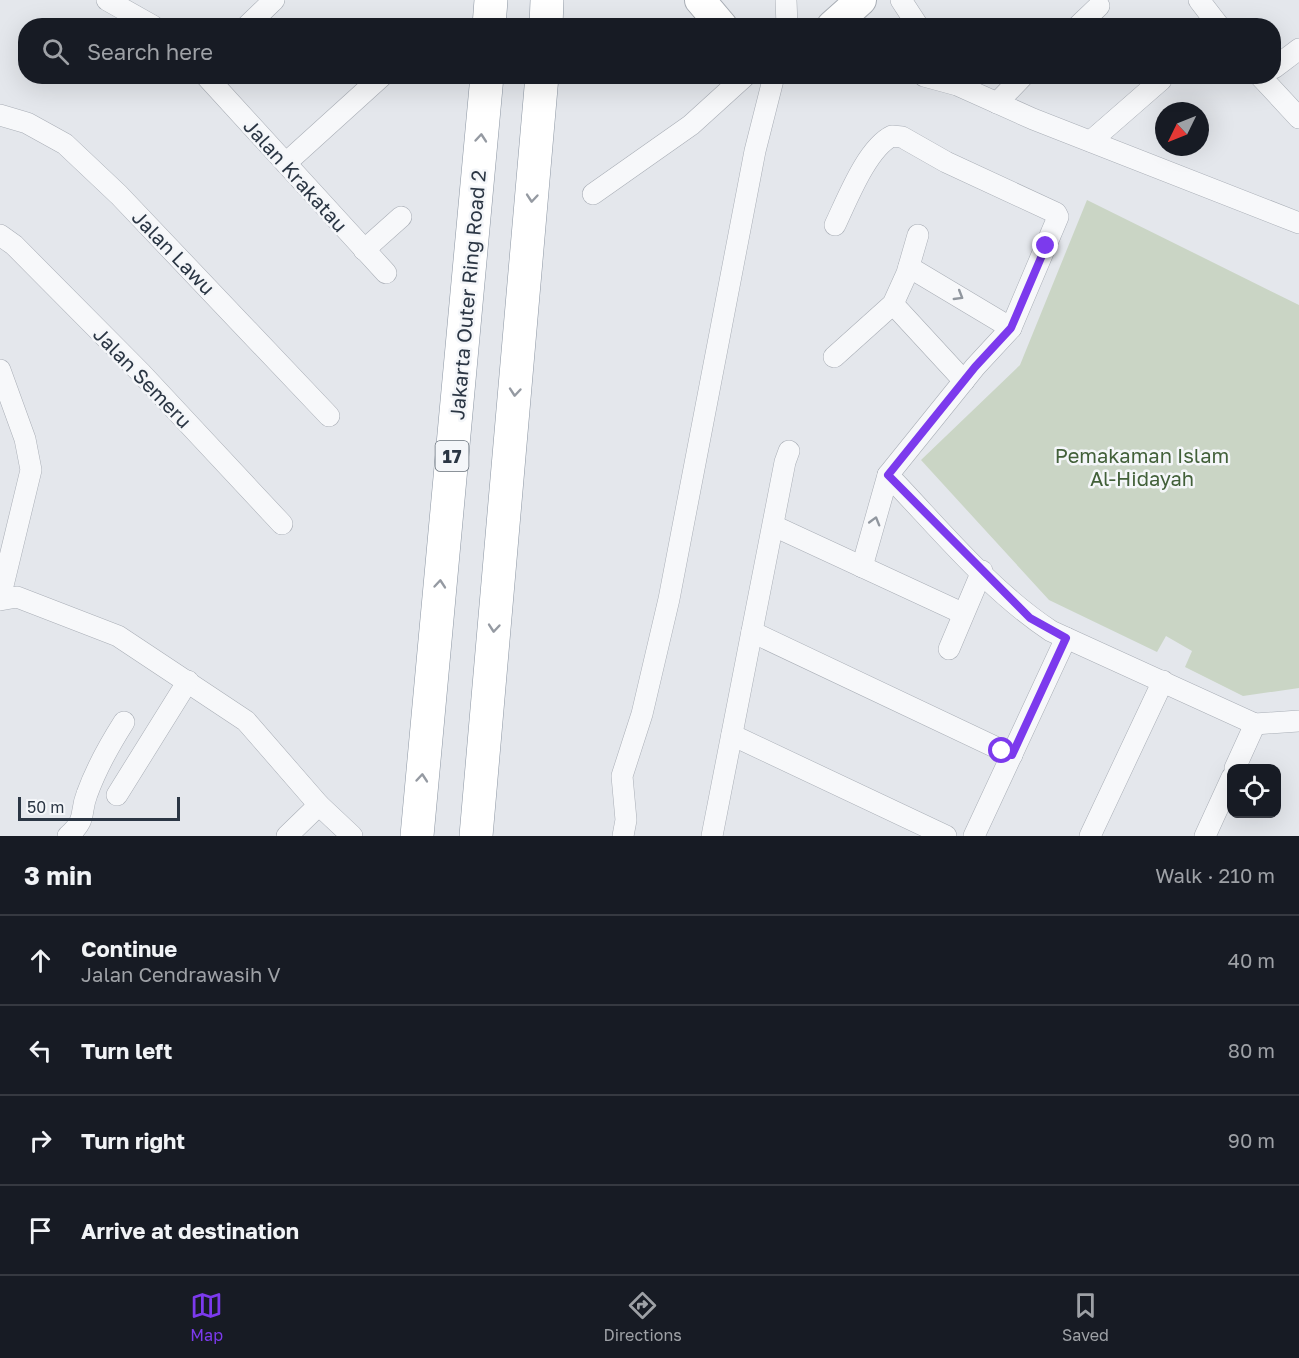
<!DOCTYPE html>
<html lang="en">
<head>
<meta charset="utf-8">
<style>
	:root { --surface:#171b24; --page:#20242c; --text:#f1f3f6; --muted:#9ea1a6; --line:#363941; --accent:#7c3aed }
	body { margin:0; font-family:"Golos Text",sans-serif; background:var(--page); color:var(--text) }
	.controls { position:absolute; right:18px; bottom:18px; display:grid; overflow:hidden; border-radius:12px; box-shadow:0 6px 24px #0002 }
	.controls button { width:54px; height:54px; display:grid; place-items:center; padding:0; border:0; border-bottom:2px solid var(--line); background:var(--surface); color:var(--text); font:30px sans-serif }
	.compass { position:absolute; left:1155px; top:102px; width:54px; height:54px; border-radius:50%; background:var(--surface); box-shadow:0 6px 24px #0002; rotate:227deg }
	.scale { position:absolute; left:18px; bottom:15px; width:162px; box-sizing:border-box; padding-left:6px; border:3px solid #2b3644; border-top:0; font-size:16px; line-height:21px; white-space:nowrap; color:#2b3644; -webkit-text-stroke:4px #f4f6f9; paint-order:stroke }
	.stop { position:absolute; width:18px; height:18px; margin:-14px; border:4px solid #7c3aed; border-radius:50%; background:#fff }
	.stop.end { background:#7c3aed; border-color:#fff; box-shadow:0 2px 6px #0008 }
	.list { margin:0; padding:0; list-style:none }
	h2 { display:flex; justify-content:space-between; align-items:center; height:78px; margin:0; padding:0 24px; font-size:26px }
	h2 small { font-size:20px; font-weight:400; color:var(--muted) }
	.list li { display:grid; grid-template-columns:39px 1fr auto; gap:18px; align-items:center; box-sizing:border-box; height:90px; padding:0 24px; border-top:2px solid var(--line) }
	.list b { display:block; font-size:22px; white-space:nowrap }
	.list p { margin:0; font-size:20px; white-space:nowrap; color:var(--muted) }
	.list em { font-size:20px; font-style:normal; color:var(--muted) }
	.icon { flex:none; width:33px; height:33px; fill:none; stroke:currentColor; stroke-width:2; stroke-linecap:round; stroke-linejoin:round }
	.map { position:relative; flex:none; width:1299px; height:836px; overflow:hidden }
	.search { position:absolute; background:var(--surface); box-shadow:0 6px 24px #0002; left:18px; right:18px; top:18px; height:66px; display:flex; align-items:center; gap:15px; box-sizing:border-box; padding:0 21px; border-radius:24px; color:var(--muted); font-size:22px }
	.sheet { height:438px; background:var(--surface) }
	nav { display:flex; justify-content:space-around; align-items:center; box-sizing:border-box; height:84px; border-top:2px solid var(--line); background:var(--surface); font-size:16px; color:var(--muted) }
	nav a { display:grid; justify-items:center; gap:3px }
	nav .on { color:var(--accent) }
	.map>svg:first-child { display:block }
	.green { fill:#cad5c5 }
	.lines { fill:none; stroke-linecap:round; stroke-linejoin:round }
	.street-casing { stroke:#a9aeb6; stroke-width:22 }
	.secondary-casing { stroke:#a9aeb6; stroke-width:32 }
	.highway-casing { stroke:#8b95a2; stroke-width:34 }
	.street { stroke:#f7f8fa; stroke-width:21 }
	.secondary { stroke:#fff; stroke-width:30 }
	.highway { stroke:#fff; stroke-width:33 }
	.oneway { stroke:#959aa2 }
	.oneway2 { stroke:#91979f }
	.route { stroke:#7c3aed; stroke-width:8 }
	.labels { text-anchor:middle; dominant-baseline:central; stroke-width:5; stroke-linejoin:round; paint-order:stroke }
	.shield { fill:#f4f6f9; stroke:#67707a; stroke-width:1.5 }
	.shield-label { font-size:18px; font-weight:bold; fill:#2b3644 }
	.street-label { font-size:20px; fill:#2b3644; stroke:#f4f6f9 }
	.park-label { font-size:20px; fill:#426039; stroke:#f4f6f9 }
</style>
</head>
<body>
<div class="map">
<svg width="1299" height="836" viewBox="0 0 1299 836">
	<rect width="100%" height="100%" fill="#e4e7ec"/>
	<path class="green" d="M1087,200L1299,305V688L1243,696L1185,667L1192,651L1166,636L1157,652L1049,600L921,460L1020,365Z"/>
	<g class="lines">
		<defs>
			<g id="street">
				<path d="M107,0L153,26"/>
				<path d="M786,0L787,26"/>
				<path d="M901,0L918,26"/>
				<path d="M1199,0L1219,26"/>
				<path d="M247,26L274,0"/>
				<path d="M1078,26L1099,6"/>
				<path d="M1274,68L1299,49"/>
				<path d="M206,76L386,273"/>
				<path d="M924,76L957,85L1033,119L1299,223"/>
				<path d="M1260,76L1299,118"/>
				<path d="M997,103L1023,76"/>
				<path d="M0,115L27,123L65,144L119,195L329,416"/>
				<path d="M1091,141L1161,80"/>
				<path d="M286,163L382,76"/>
				<path d="M593,194L691,125L745,76"/>
				<path d="M835,225C847,200 867,148 892,136L902,137L946,162L1056,213L1058,217L1011,328L975,367L888,475L862,567"/>
				<path d="M0,235L14,245L141,373L282,524"/>
				<path d="M364,250L401,217"/>
				<path d="M909,267L1011,328"/>
				<path d="M893,304L964,381"/>
				<path d="M834,357L893,304L907,273L918,235"/>
				<path d="M0,370L25,439L31,470L0,598"/>
				<path d="M888,475C939,528 989,590 1051,631L1255,724L1299,721"/>
				<path d="M774,526L962,613"/>
				<path d="M0,600L17,597L118,636L246,721L319,805L352,836"/>
				<path d="M752,632L1012,755"/>
				<path d="M949,649L982,571"/>
				<path d="M732,735L946,836"/>
				<path d="M1235,768L1255,724"/>
				<path d="M117,795L188,681"/>
				<path d="M68,836C88,818 79,814 87,794C96,769 110,744 124,722"/>
				<path d="M287,836L319,805"/>
				<path d="M623,836L626,820L622,776L642,714L669,599L755,151L774,76"/>
				<path d="M712,836L785,462L789,451"/>
				<path d="M974,836L1066,638"/>
				<path d="M1090,836L1163,681"/>
				<path d="M1205,836L1232,777"/>
			</g>
			<g id="secondary">
				<path d="M700,0L722,26"/>
				<path d="M832,26L861,0"/>
			</g>
			<g id="highway">
				<path d="M489,26L491,0"/>
				<path d="M546,26L547,0"/>
				<path d="M417,836L487,76"/>
				<path d="M476,836L542,76"/>
			</g>
		</defs>
		<use href="#street" class="street-casing"/>
		<use href="#secondary" class="secondary-casing"/>
		<use href="#highway" class="highway-casing"/>
		<use href="#street" class="street"/>
		<use href="#secondary" class="secondary"/>
		<use href="#highway" class="highway"/>
	</g>
	<defs><path id="oneway-chevron" d="M-2-3.5L2.5 0L-2 3.5" fill="none" stroke-width="1.6" stroke-linecap="round" stroke-linejoin="round" transform="scale(1.5)"/></defs>
	<g class="oneway">
		<use href="#oneway-chevron" transform="translate(481 138) rotate(-85)"/>
		<use href="#oneway-chevron" transform="translate(532 198) rotate(95)"/>
		<use href="#oneway-chevron" transform="translate(515 392) rotate(95)"/>
		<use href="#oneway-chevron" transform="translate(440 584) rotate(-85)"/>
		<use href="#oneway-chevron" transform="translate(494 628) rotate(95)"/>
		<use href="#oneway-chevron" transform="translate(422 778) rotate(-85)"/>
	</g>
	<g class="oneway2">
		<use href="#oneway-chevron" transform="translate(959 296) rotate(31)"/>
		<use href="#oneway-chevron" transform="translate(875 521) rotate(-74)"/>
	</g>
	<g class="lines">
		<path class="route" d="M1002,751L1012,755L1066,638L1030,618L888,475L975,367L1011,328L1046,246"/>
	</g>
	<g class="labels">
		<rect class="shield" x="435.5" y="441" width="33" height="30" rx="4.5"/>
		<g class="shield-label">
			<text x="452" y="456">17</text>
		</g>
		<g class="street-label">
			<text transform="translate(296 175) rotate(48)">Jalan Krakatau</text>
			<text transform="translate(174 252) rotate(46)">Jalan Lawu</text>
			<text transform="translate(467 295) rotate(-85)">Jakarta Outer Ring Road 2</text>
			<text transform="translate(143 377) rotate(46)">Jalan Semeru</text>
		</g>
		<g class="park-label">
			<text x="1142" y="455">Pemakaman Islam<tspan x="1142" dy="23">Al-Hidayah</tspan></text>
		</g>
	</g>
</svg>
<div class="controls">
<button><svg class="icon" aria-label="locate" viewBox="0 0 24 24"><circle cx="12" cy="12" r="6"/><path d="M12 2v4M12 18v4M2 12h4M18 12h4"/></svg></button>
</div>
<svg class="compass" viewBox="-18 -18 36 36"><path d="M0-13l5 13h-10z" fill="#e53935"/><path d="M0 13l5-13h-10z" fill="#9ea1a6"/></svg>
<div class="scale">50 m</div>
<div class="stop" style="left:1002px;top:751px"></div>
<div class="stop end" style="left:1046px;top:246px"></div>
<div class="search"><svg class="icon" aria-label="search" viewBox="0 0 24 24"><circle cx="10" cy="10" r="6"/><path d="M15 15l6 6"/></svg>Search here</div>
</div>
<section class="sheet">
<h2>3 min<small>Walk · 210 m</small></h2>
<ul class="list">
<li><svg class="icon" aria-label="ahead" viewBox="0 0 24 24"><path d="M12 20V5M6 11l6-6 6 6"/></svg><div><b>Continue</b><p>Jalan Cendrawasih V</p></div><em>40 m</em></li>
<li><svg class="icon" aria-label="left" viewBox="0 0 24 24"><path d="M17 20v-9H6M10 6l-5 5 5 5"/></svg><div><b>Turn left</b></div><em>80 m</em></li>
<li><svg class="icon" aria-label="right" viewBox="0 0 24 24"><path d="M7 20v-9h11M14 6l5 5-5 5"/></svg><div><b>Turn right</b></div><em>90 m</em></li>
<li><svg class="icon" aria-label="arrive" viewBox="0 0 24 24"><path d="M6 21V4h12l-3 4 3 4H6"/></svg><div><b>Arrive at destination</b></div></li>
</ul>
</section>
<nav>
<a class="on"><svg class="icon" aria-label="map" viewBox="0 0 24 24"><path d="M3 6l6-2 6 2 6-2v14l-6 2-6-2-6 2zM9 4v14M15 6v14"/></svg>Map</a>
<a><svg class="icon" aria-label="directions" viewBox="0 0 24 24"><path d="M12 3l9 9-9 9-9-9zM9 14v-3h6M13 9l2 2-2 2"/></svg>Directions</a>
<a><svg class="icon" aria-label="saved" viewBox="0 0 24 24"><path d="M7 4h10v16l-5-4-5 4z"/></svg>Saved</a>
</nav>
</body>
</html>
